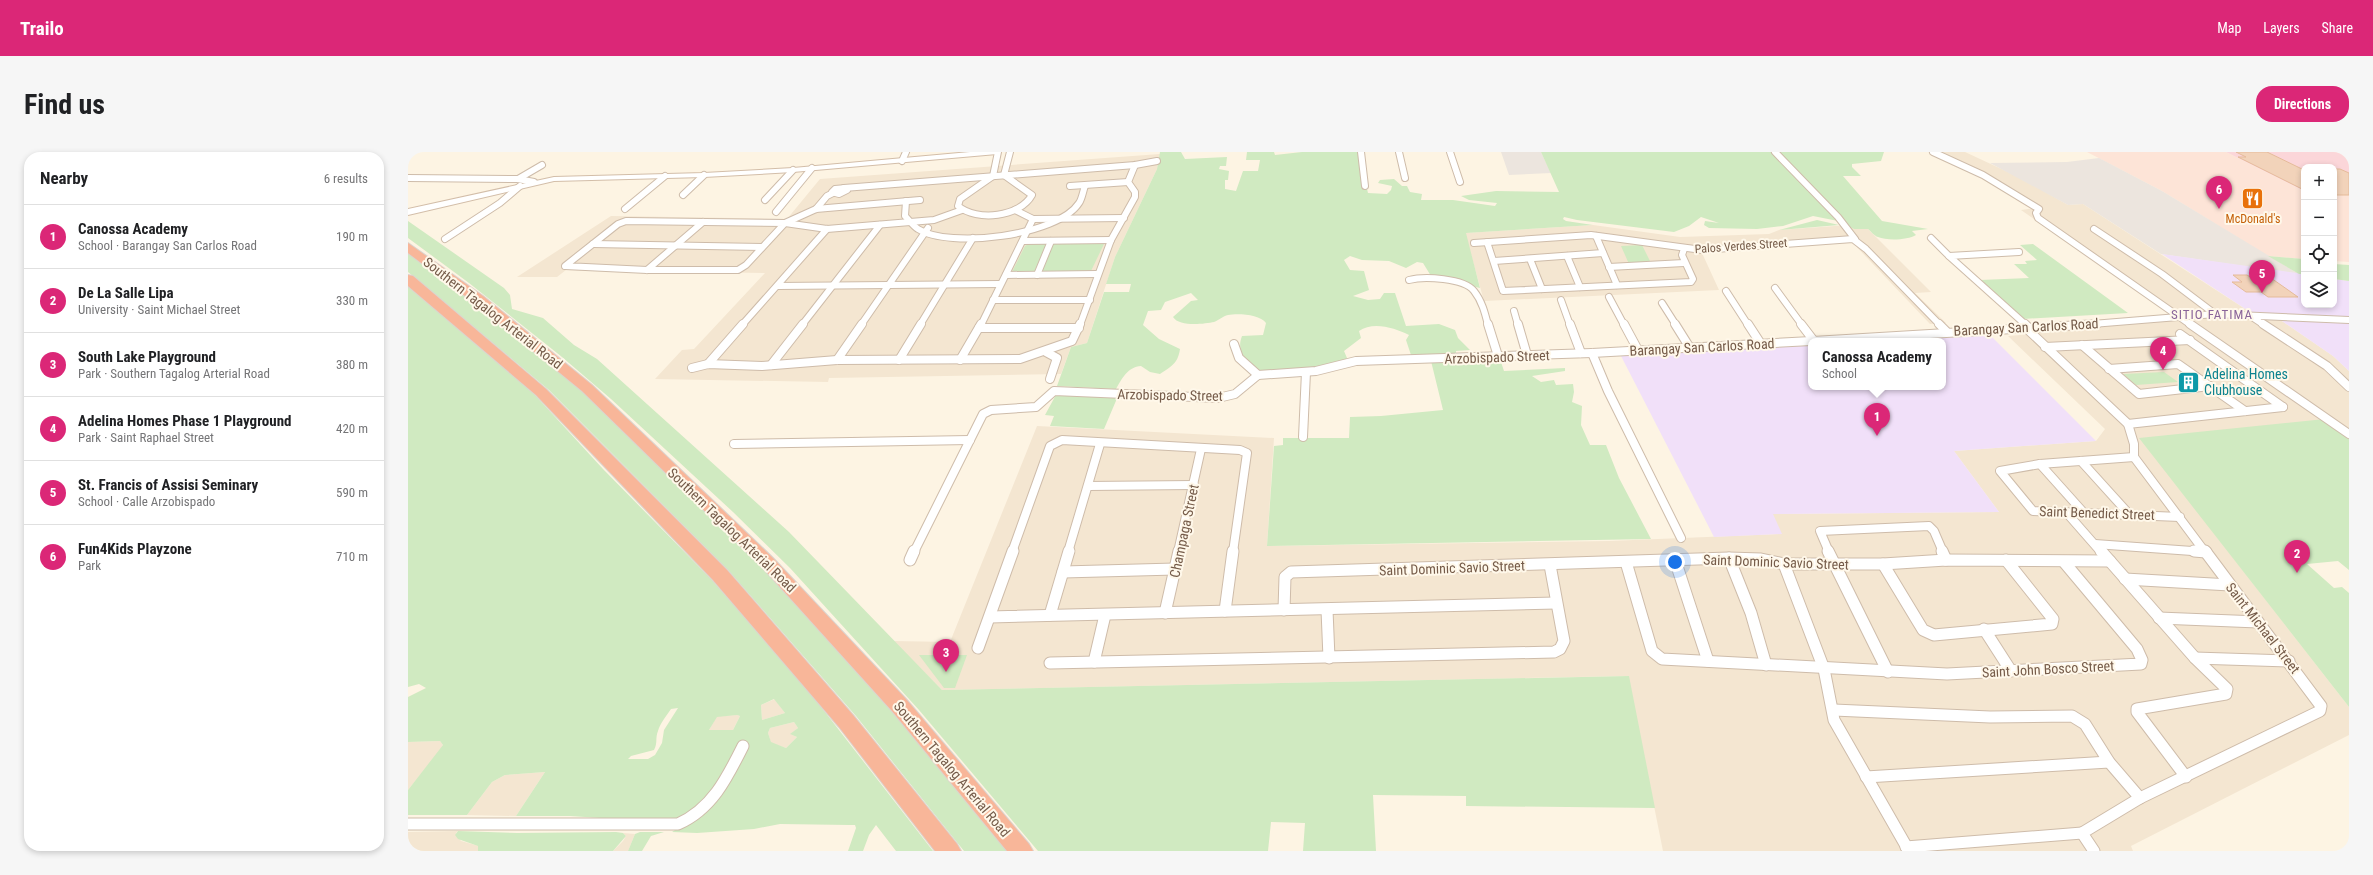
<!DOCTYPE html>
<html lang="en">
<head>
<meta charset="utf-8">
<style>
	:root { --surface:#fff; --page:#f6f6f6; --text:#202124; --muted:#757577; --line:#e0e0e0; --accent:#db2777 }
	body { margin:0; font-family:"Roboto Condensed",sans-serif; background:var(--page); color:var(--text) }
	.controls { position:absolute; right:12px; top:12px; display:grid; overflow:hidden; border-radius:8px; box-shadow:0 2px 6px #0003 }
	.controls button { width:36px; height:36px; display:grid; place-items:center; padding:0; border:0; border-bottom:1px solid var(--line); background:var(--surface); color:var(--text); font:20px sans-serif }
	.you { position:absolute; left:1267px; top:410px; width:14px; height:14px; margin:-10px; border:3px solid #fff; border-radius:50%; background:#1a73e8; box-shadow:0 0 0 6px #1a73e833 }
	.badge { display:grid; place-items:center; width:26px; height:26px; border-radius:50%; background:var(--accent); color:#fff; font-size:13px; font-weight:700 }
	.pin { position:absolute; translate:-50% -33px; filter:drop-shadow(0 1px 2px #0008) }
	.pin::after { content:''; position:absolute; top:21px; width:14px; height:12px; background:inherit; clip-path:polygon(0 0,100% 0,50% 100%) }
	.popup { position:absolute; left:1400px; top:186px; width:138px; height:52px; box-sizing:border-box; display:grid; place-content:center; border-radius:8px; background:var(--surface); filter:drop-shadow(0 1px 3px #0005); font-size:13px; white-space:nowrap; color:var(--muted) }
	.popup b { font-size:15px; color:var(--text) }
	.popup::after { content:''; position:absolute; left:50%; top:100%; margin-left:-8px; border:8px solid transparent; border-top-color:var(--surface) }
	.list { margin:0; padding:0; list-style:none }
	h2 { display:flex; justify-content:space-between; align-items:center; height:52px; margin:0; padding:0 16px; font-size:17px }
	h2 small { font-size:13px; font-weight:400; color:var(--muted) }
	.list li { display:grid; grid-template-columns:26px 1fr auto; gap:12px; align-items:center; box-sizing:border-box; height:64px; padding:0 16px; border-top:1px solid var(--line) }
	.list b { display:block; font-size:15px; white-space:nowrap }
	.list p { margin:0; font-size:13px; white-space:nowrap; color:var(--muted) }
	.list em { font-size:13px; font-style:normal; color:var(--muted) }
	.icon { flex:none; width:22px; height:22px; fill:none; stroke:currentColor; stroke-width:2; stroke-linecap:round; stroke-linejoin:round }
	.map { position:relative; flex:none; width:1941px; height:699px; overflow:hidden; border-radius:16px }
	header { display:flex; align-items:center; gap:24px; box-sizing:border-box; height:56px; padding:0 20px; background:var(--accent); color:#fff }
	header strong { font-size:19px }
	nav { display:flex; gap:22px; margin-inline-start:auto; font-size:14px }
	.intro { display:flex; align-items:center; justify-content:space-between; box-sizing:border-box; height:96px; padding:0 24px }
	h1 { margin:0; font-size:28px }
	.button { padding:10px 18px; border-radius:16px; background:var(--accent); color:#fff; font-size:14px; font-weight:700 }
	main { display:flex; gap:24px; padding:0 24px }
	aside { flex:1; background:var(--surface); border-radius:16px; box-shadow:0 2px 6px #0003 }
	.map>svg:first-child { display:block }
	.residential { fill:#f4e6d1 }
	.commercial { fill:#fde4d7 }
	.industrial { fill:#ece5de }
	.education { fill:#f1e0f9 }
	.medical { fill:#fbd6d9 }
	.green { fill:#d0eac1; fill-rule:evenodd }
	.building { fill:#f2d3ba; stroke:#e5bb9a }
	.lines { fill:none; stroke-linecap:round; stroke-linejoin:round }
	.street-far2-casing { stroke:#cebcaa; stroke-width:8 }
	.street-far1-casing { stroke:#cebcaa; stroke-width:10 }
	.street-casing { stroke:#cebcaa; stroke-width:13 }
	.secondary-casing { stroke:#d3bea9; stroke-width:2 }
	.highway-casing { stroke:#dbd4d0; stroke-width:2 }
	.street-far2 { stroke:#fff; stroke-width:6 }
	.street-far1 { stroke:#fff; stroke-width:8 }
	.street { stroke:#fff; stroke-width:11 }
	.secondary { fill:#fff; fill-rule:evenodd }
	.highway { fill:#f8b699; fill-rule:evenodd }
	.labels { text-anchor:middle; dominant-baseline:central; stroke-width:4; stroke-linejoin:round; paint-order:stroke }
	.far-food-label { font-size:12px; fill:#c56008; stroke:#fff8ea }
	.far-street-label { font-size:12px; fill:#755b49; stroke:#fff8ea }
	.far-neighbourhood-label { font-size:13px; letter-spacing:1px; fill:#8a6499; stroke:#fff8ea }
	.street-label { font-size:14px; fill:#755b49; stroke:#fff8ea }
	.culture-label { font-size:14px; fill:#0d838f; stroke:#fff8ea; text-anchor:start }
</style>
</head>
<body>
<header>
<strong>Trailo</strong>
<nav><a>Map</a><a>Layers</a><a>Share</a></nav>
</header>
<div class="intro"><h1>Find us</h1><a class="button">Directions</a></div>
<main>
<aside>
<h2>Nearby<small>6 results</small></h2>
<ul class="list">
<li><span class="badge">1</span><div><b>Canossa Academy</b><p>School · Barangay San Carlos Road</p></div><em>190 m</em></li>
<li><span class="badge">2</span><div><b>De La Salle Lipa</b><p>University · Saint Michael Street</p></div><em>330 m</em></li>
<li><span class="badge">3</span><div><b>South Lake Playground</b><p>Park · Southern Tagalog Arterial Road</p></div><em>380 m</em></li>
<li><span class="badge">4</span><div><b>Adelina Homes Phase 1 Playground</b><p>Park · Saint Raphael Street</p></div><em>420 m</em></li>
<li><span class="badge">5</span><div><b>St. Francis of Assisi Seminary</b><p>School · Calle Arzobispado</p></div><em>590 m</em></li>
<li><span class="badge">6</span><div><b>Fun4Kids Playzone</b><p>Park</p></div><em>710 m</em></li>
</ul>
</aside>
<div class="map">
<svg width="1941" height="699" viewBox="0 0 1941 699">
	<rect width="100%" height="100%" fill="#fdf4e3"/>
	<g class="residential">
		<path d="M1521,0H1557L1615,27L1660,53L1675,52L1842,160L1763,162L1613,58L1627,56L1570,22Z"/>
		<path d="M752,2L749,17L707,105L679,191L663,195L653,222L421,226L420,230L247,227L274,198L286,197L357,121L158,118L149,125H109L203,64L379,67L412,27Z"/>
		<path d="M1185,73L1272,85L1361,82L1371,78L1441,73L1446,77H1460L1523,140L1507,141L1538,171L1522,172L1443,89L1294,101L1311,138L1076,149L1057,81Z"/>
		<path d="M1805,164L1871,167L1925,204L1941,219V284L1732,286L1941,555V583L1723,694L1725,699H1255L1220,524L534,538L485,489L542,490L629,274L866,286L859,394L1201,389L1373,382L1364,362L1591,360L1546,299L1688,289L1697,277L1600,184L1627,182L1620,175Z"/>
		<path d="M367,547L377,561L354,568L353,553Z"/>
		<path d="M329,563L332,564L325,578H301L309,564Z"/>
		<path d="M386,570L390,576L383,582L389,585L378,596L363,591L360,581L362,576Z"/>
		<path d="M32,589L35,593L33,597L0,638V590Z"/>
		<path d="M137,620L108,664L59,663L84,630L97,623Z"/>
		<path d="M50,679L48,681L53,689L71,694L70,699H0V680Z"/>
		<path d="M215,681L227,682L220,699H205L215,689L218,684Z"/>
	</g>
	<g class="commercial">
		<path d="M1679,0H1818L1896,39V107L1860,104L1754,39Z"/>
		<path d="M1926,43H1941V110L1926,109Z"/>
	</g>
	<g class="industrial">
		<path d="M1093,0H1133L1143,21L1101,23Z"/>
		<path d="M1691,6L1754,39L1891,122L1753,102L1675,52L1660,53L1582,11L1659,10Z"/>
	</g>
	<g class="education">
		<path d="M1754,102L1896,122V153H1926V127L1941,129V165L1842,160Z"/>
		<path d="M1871,167L1941,171V219L1925,204Z"/>
		<path d="M1580,181L1688,289L1546,299L1591,360L1365,362L1374,382L1306,385L1213,204L1403,193V235H1535V189H1463Z"/>
	</g>
	<path class="medical" d="M1818,0H1931L1941,5V43H1926V15H1896V39Z"/>
	<g class="green">
		<path d="M752,0H773L777,7L819,5L818,14H812L811,17L821,19L820,28H817V37L828,39L835,19H850L852,8H838L839,0H866L867,3L894,0H950L960,41L979,42L983,38L984,34L970,31L972,28L986,27L994,34H999L1002,40L1014,42L1013,48H1045L1087,54L1089,51L1061,48L1053,44L1088,39L1151,40L1133,0H1476L1473,9L1444,12V15L1453,24H1435L1474,69L1520,77L1504,79L1508,83C1500,88 1479,89 1470,85C1466,84 1463,79 1460,77H1446L1430,69L1405,64L1375,74L1349,77L1301,76L1296,73L1297,69L1311,71L1293,65L1281,74L1266,80L1169,68L1156,65L1155,67L1158,69L1185,73L1058,81L1072,136L1023,124L1015,111L1009,110L998,116L981,109L954,108L942,104L936,108L942,118L956,119L961,138L945,144L960,148L972,147L976,141H987L998,174L1031,172L1047,178L1050,186L1062,198L1048,199V204L1004,206L998,188L1001,183C987,176 965,169 951,179L953,186L936,199L939,206L937,209L924,214L853,219C837,213 828,199 834,184L855,183L858,171C852,162 829,161 820,163C815,164 811,168 806,170C796,172 771,175 765,165L783,149L790,148L783,141L757,150L753,158L740,159L735,173L751,187L772,197C770,211 764,214 752,222L742,220L733,214C720,215 714,226 708,237L649,234L663,195L679,191L696,140H721L723,132H698L707,105L749,17Z"/>
		<path d="M1409,68L1431,73L1371,78Z"/>
		<path d="M0,69L96,136L102,143L104,157L135,166L166,193L189,207L381,380L534,538L1221,524L1247,656L1058,654V644L965,643L968,699H895L897,671L863,670L860,699H630L511,558L382,416L325,360L203,247L154,205L61,131L0,86Z"/>
		<path d="M691,90L696,92L683,119L604,120L617,94L622,91Z"/>
		<path d="M1625,92L1720,161L1615,167L1572,128L1621,126L1606,112H1619L1617,109L1629,108L1612,93Z"/>
		<path d="M1234,93L1243,111L1221,112L1213,94Z"/>
		<path d="M0,100L30,121L173,238L353,412L483,556L601,699H556L448,564L320,418L141,238L0,120Z"/>
		<path d="M1860,104L1896,107V122H1891Z"/>
		<path d="M1926,112L1941,113V129L1926,127Z"/>
		<path d="M0,133L126,242L195,317L303,427L396,533L525,699H488L468,673L461,683L455,699H440L448,676L447,673H441L372,672L346,677L289,681L264,680L296,659L330,593L301,646L276,667L238,669L162,664H108L137,620L97,623L84,630L59,663H0V638L35,593L32,589L0,590V545L18,536L11,532L0,535ZM366,547L377,561L354,568L353,553ZM270,556L256,578L254,591L247,603L240,607H220L223,604L246,598C250,591 247,586 250,579C252,572 258,564 263,557ZM329,563L332,564L325,578H301L309,565ZM386,570L390,576L382,582L389,585L378,596L363,590L360,581L362,576Z"/>
		<path d="M1079,207H1092L1096,219L1157,216V219L1124,224L1133,230L1146,228L1148,233L1165,232L1166,240L1164,250L1174,254L1173,273L1182,293H1198L1211,326L1243,387L859,394L866,294L875,293V286H941L942,265L973,264L1035,258L1023,209Z"/>
		<path d="M1756,220L1770,230L1728,233L1715,222Z"/>
		<path d="M649,241L710,244L696,277L642,274L646,264L637,263Z"/>
		<path d="M1917,267L1941,284V418L1930,409L1899,412L1926,436L1934,435L1941,441V555L1731,286Z"/>
		<path d="M511,503H559L547,536H536Z"/>
		<path d="M50,679L109,681L208,680L215,681L218,684L205,699H70V694L50,687L47,683Z"/>
		<path d="M232,680H256L243,684L234,699H220L227,682Z"/>
	</g>
	<g class="building">
		<path d="M1828,0H1859L1896,18V38L1830,5H1838Z"/>
		<path d="M1926,17H1932L1941,21V43H1926Z"/>
		<path d="M1825,123H1839L1844,126H1863L1890,145H1860L1853,140H1838L1824,130H1834Z"/>
	</g>
	<g class="lines">
		<defs>
			<g id="street-far2">
				<path d="M590,0L585,24L552,47L550,54C569,70 612,65 624,43L596,23L602,0"/>
				<path d="M953,0L957,34"/>
				<path d="M991,0L997,26"/>
				<path d="M1042,0L1052,30"/>
				<path d="M1367,0L1430,65L1447,87"/>
				<path d="M1525,0L1575,23L1631,57L1628,61L1630,66L1783,173"/>
				<path d="M494,9L498,0"/>
				<path d="M0,26L110,27L126,30"/>
				<path d="M110,27L134,13"/>
				<path d="M662,34L720,30"/>
				<path d="M436,36L727,13L749,9"/>
				<path d="M438,36L439,38L431,42L424,40L427,37Z"/>
				<path d="M275,43L296,23"/>
				<path d="M357,48L385,18"/>
				<path d="M498,49L497,64C501,68 505,74 510,77C541,97 650,84 671,51C674,47 675,39 677,34"/>
				<path d="M217,57L257,24"/>
				<path d="M408,57L419,44L425,41"/>
				<path d="M607,58L625,67L716,66"/>
				<path d="M368,60L404,16"/>
				<path d="M218,69L377,71L338,113L330,118H239L157,114L210,72Z"/>
				<path d="M377,71L419,77L526,68L554,58"/>
				<path d="M377,71L408,57L512,48"/>
				<path d="M1686,77L1754,122L1807,162"/>
				<path d="M1188,84L1209,133"/>
				<path d="M1523,86L1541,104"/>
				<path d="M37,87L92,51L112,34"/>
				<path d="M615,89L703,88"/>
				<path d="M1079,90L1095,139L1283,130L1285,127L1274,103L1276,97"/>
				<path d="M1066,91L1183,83L1294,98L1445,87L1458,97L1532,173"/>
				<path d="M185,92L354,95"/>
				<path d="M1611,100L1541,104L1618,173"/>
				<path d="M1159,104L1172,135"/>
				<path d="M1122,107L1134,137"/>
				<path d="M1086,109L1195,101"/>
				<path d="M1201,115L1276,111"/>
				<path d="M239,118L295,70"/>
				<path d="M598,123L689,122"/>
				<path d="M629,123L643,89"/>
				<path d="M1001,128C1016,124 1056,126 1066,139C1074,149 1077,161 1080,173"/>
				<path d="M370,134L592,132"/>
				<path d="M1367,136L1394,173"/>
				<path d="M1318,139L1340,173"/>
				<path d="M1201,145L1216,173"/>
				<path d="M585,148H682"/>
				<path d="M1153,148L1162,173"/>
				<path d="M1254,151L1268,173"/>
				<path d="M1106,159L1110,173"/>
				<path d="M1841,163L1856,173"/>
				<path d="M334,173L419,77"/>
				<path d="M394,173L472,73"/>
				<path d="M453,173L520,76"/>
				<path d="M512,173L565,86"/>
				<path d="M573,173L625,67"/>
				<path d="M672,173L703,88L727,45V40L720,30L727,13"/>
				<path d="M1672,173L1807,162L1941,168"/>
			</g>
			<g id="street-far1">
				<path d="M1080,172L1090,204"/>
				<path d="M1110,172L1119,203"/>
				<path d="M1162,172L1173,201"/>
				<path d="M1216,172L1230,198"/>
				<path d="M1267,172L1282,196"/>
				<path d="M1340,172L1353,192"/>
				<path d="M1393,172L1406,189"/>
				<path d="M1531,172L1539,180"/>
				<path d="M1617,172L1620,175"/>
				<path d="M1782,172L1941,282"/>
				<path d="M1855,172L1919,214L1941,235"/>
				<path d="M1617,175L1720,272L1726,292V305L1797,400"/>
				<path d="M571,176H671"/>
				<path d="M1772,182L1875,255"/>
				<path d="M1405,189L1689,172"/>
				<path d="M826,192L831,206L850,223"/>
				<path d="M1674,193L1731,242L1802,234"/>
				<path d="M1637,195L1782,188"/>
				<path d="M638,200L649,206L642,227"/>
				<path d="M1184,201L1200,239L1273,386"/>
				<path d="M429,208L454,172"/>
				<path d="M491,208L513,172"/>
				<path d="M552,208L573,172"/>
				<path d="M300,212L335,172"/>
				<path d="M363,213L395,172"/>
				<path d="M284,216L300,212L354,214L429,208L612,207L664,189L672,172"/>
				<path d="M1701,217L1770,212L1837,259"/>
				<path d="M1720,272L1875,255"/>
				<path d="M895,285L898,220"/>
				<path d="M326,292L562,288"/>
				<path d="M1726,305L1632,312L1592,319L1625,359L1772,365"/>
				<path d="M1673,309L1721,362"/>
				<path d="M1632,312L1675,360"/>
				<path d="M680,334L786,333"/>
				<path d="M1658,360L1693,400"/>
				<path d="M1687,392L1798,400"/>
				<path d="M506,400L575,262L583,258L628,255L646,239L810,246L827,242L850,223L908,219L948,209L1184,201L1403,189"/>
				<path d="M604,400L642,294L654,288L832,298L839,301L825,400"/>
				<path d="M660,400L692,292"/>
				<path d="M770,400L793,297"/>
				<path d="M1421,400L1412,379L1521,374L1526,379L1535,400"/>
			</g>
			<g id="street">
				<path d="M1420,399L1480,520"/>
				<path d="M1534,399L1538,408"/>
				<path d="M1693,399L1787,506L1819,537L1818,542L1729,557V560L1778,625"/>
				<path d="M1786,399L1798,400"/>
				<path d="M1321,406L1343,461L1358,513"/>
				<path d="M502,408L506,399"/>
				<path d="M1267,408L1300,509"/>
				<path d="M1218,410L1244,499L1254,507L1539,522L1733,512L1734,508L1729,497L1656,410"/>
				<path d="M1376,412L1416,517L1426,568L1501,699"/>
				<path d="M1475,412L1515,478L1526,483L1644,472L1645,467L1598,408"/>
				<path d="M655,420L767,417"/>
				<path d="M1717,427L1822,433"/>
				<path d="M876,458L877,425L883,420L1321,406L1353,407L1376,412H1475L1538,408L1702,409"/>
				<path d="M919,458L921,506"/>
				<path d="M817,459L825,399"/>
				<path d="M757,461L771,399"/>
				<path d="M642,463L661,399"/>
				<path d="M582,465L1148,451"/>
				<path d="M1751,466L1850,470"/>
				<path d="M1576,477L1603,519"/>
				<path d="M570,496L605,399"/>
				<path d="M1787,506L1881,509"/>
				<path d="M686,510L697,463"/>
				<path d="M642,511L1146,500L1152,497L1156,489L1142,413"/>
				<path d="M1426,558L1582,565L1664,564L1677,572L1701,610L1732,646"/>
				<path d="M1458,625L1701,610"/>
				<path d="M0,672H270C304,657 319,626 335,594"/>
				<path d="M1498,695L1674,681"/>
				<path d="M1686,699L1674,681L1732,646L1912,559L1913,554L1797,399"/>
			</g>
			<path id="secondary" d="M562,0H593L589,2L385,20L296,25L146,29L0,63V57L146,25L296,21L385,16Z"/>
			<g id="highway">
				<path d="M0,91L75,144L184,233L365,406L498,547L621,692L625,699H599L484,559L353,414L174,239L65,150L0,101Z"/>
				<path d="M0,123L5,124L138,237L319,418L445,563L549,692L553,699H527L431,575L305,428L128,243L0,134Z"/>
			</g>
		</defs>
		<use href="#street-far2" class="street-far2-casing"/>
		<use href="#street-far1" class="street-far1-casing"/>
		<use href="#street" class="street-casing"/>
		<use href="#secondary" class="secondary-casing"/>
		<use href="#highway" class="highway-casing"/>
		<use href="#street-far2" class="street-far2"/>
		<use href="#street-far1" class="street-far1"/>
		<use href="#street" class="street"/>
		<use href="#secondary" class="secondary"/>
		<use href="#highway" class="highway"/>
	</g>
	<defs>
		<symbol id="restaurant-square" viewBox="-11 -11 22 22"><rect x="-9" y="-9" width="18" height="18" rx="4" fill="#e8710a" stroke="#fff8ea"/><path d="M-5-6h1v4h1v-4h1v4h1v-4h1v5L-1.5 .5V6h-2V.5L-5-1ZM5-6V6H3V1.5H1.5Q1.5-4 5-6Z" fill="#fff"/></symbol>
		<symbol id="building-square" viewBox="-11 -11 22 22"><rect x="-9" y="-9" width="18" height="18" rx="4" fill="#0f9aa8" stroke="#fff8ea"/><path d="M-4-6H4V6H1V3H-1V6H-4ZM-2.5-4.3h1.7v1.8h-1.7ZM.8-4.3h1.7v1.8H.8ZM-2.5-1h1.7V.8h-1.7ZM.8-1h1.7V.8H.8Z" fill="#fff"/></symbol>
	</defs>
	<g fill-rule="evenodd">
		<use href="#restaurant-square" x="1832" y="34" width="25" height="25"/>
		<use href="#building-square" x="1768" y="218" width="25" height="25"/>
	</g>
	<g class="labels">
		<g class="far-food-label">
			<text x="1845" y="67">McDonald's</text>
		</g>
		<g class="far-street-label">
			<text transform="translate(1333 94) rotate(-4)">Palos Verdes Street</text>
		</g>
		<g class="far-neighbourhood-label">
			<text x="1804" y="162">SITIO FATIMA</text>
		</g>
		<g class="street-label">
			<text transform="translate(85 161) rotate(38)">Southern Tagalog Arterial Road</text>
			<text transform="translate(1618 175) rotate(-3)">Barangay San Carlos Road</text>
			<text transform="translate(1294 195) rotate(-3)">Barangay San Carlos Road</text>
			<text transform="translate(1089 205) rotate(-2)">Arzobispado Street</text>
			<text transform="translate(762 243) rotate(1)">Arzobispado Street</text>
			<text transform="translate(1689 361) rotate(2)">Saint Benedict Street</text>
			<text transform="translate(324 378) rotate(44)">Southern Tagalog Arterial Road</text>
			<text transform="translate(776 379) rotate(-78)">Champaga Street</text>
			<text transform="translate(1368 410) rotate(2)">Saint Dominic Savio Street</text>
			<text transform="translate(1044 416) rotate(-2)">Saint Dominic Savio Street</text>
			<text transform="translate(1855 476) rotate(52)">Saint Michael Street</text>
			<text transform="translate(1640 517) rotate(-3)">Saint John Bosco Street</text>
			<text transform="translate(544 617) rotate(50)">Southern Tagalog Arterial Road</text>
		</g>
		<g class="culture-label">
			<text x="1796" y="222">Adelina Homes<tspan x="1796" dy="16">Clubhouse</tspan></text>
		</g>
	</g>
</svg>
<div class="controls">
<button>+</button>
<button>−</button>
<button><svg class="icon" aria-label="locate" viewBox="0 0 24 24"><circle cx="12" cy="12" r="6"/><path d="M12 2v4M12 18v4M2 12h4M18 12h4"/></svg></button>
<button><svg class="icon" aria-label="layers" viewBox="0 0 24 24"><path d="M12 4l9 5-9 5-9-5zM3 14l9 5 9-5"/></svg></button>
</div>
<div class="you"></div>
<div class="pin badge" style="left:1469px;top:284px">1</div>
<div class="popup"><b>Canossa Academy</b>School</div>
<div class="pin badge" style="left:1889px;top:421px">2</div>
<div class="pin badge" style="left:538px;top:520px">3</div>
<div class="pin badge" style="left:1755px;top:218px">4</div>
<div class="pin badge" style="left:1854px;top:141px">5</div>
<div class="pin badge" style="left:1811px;top:57px">6</div>
</div>
</main>
</body>
</html>
